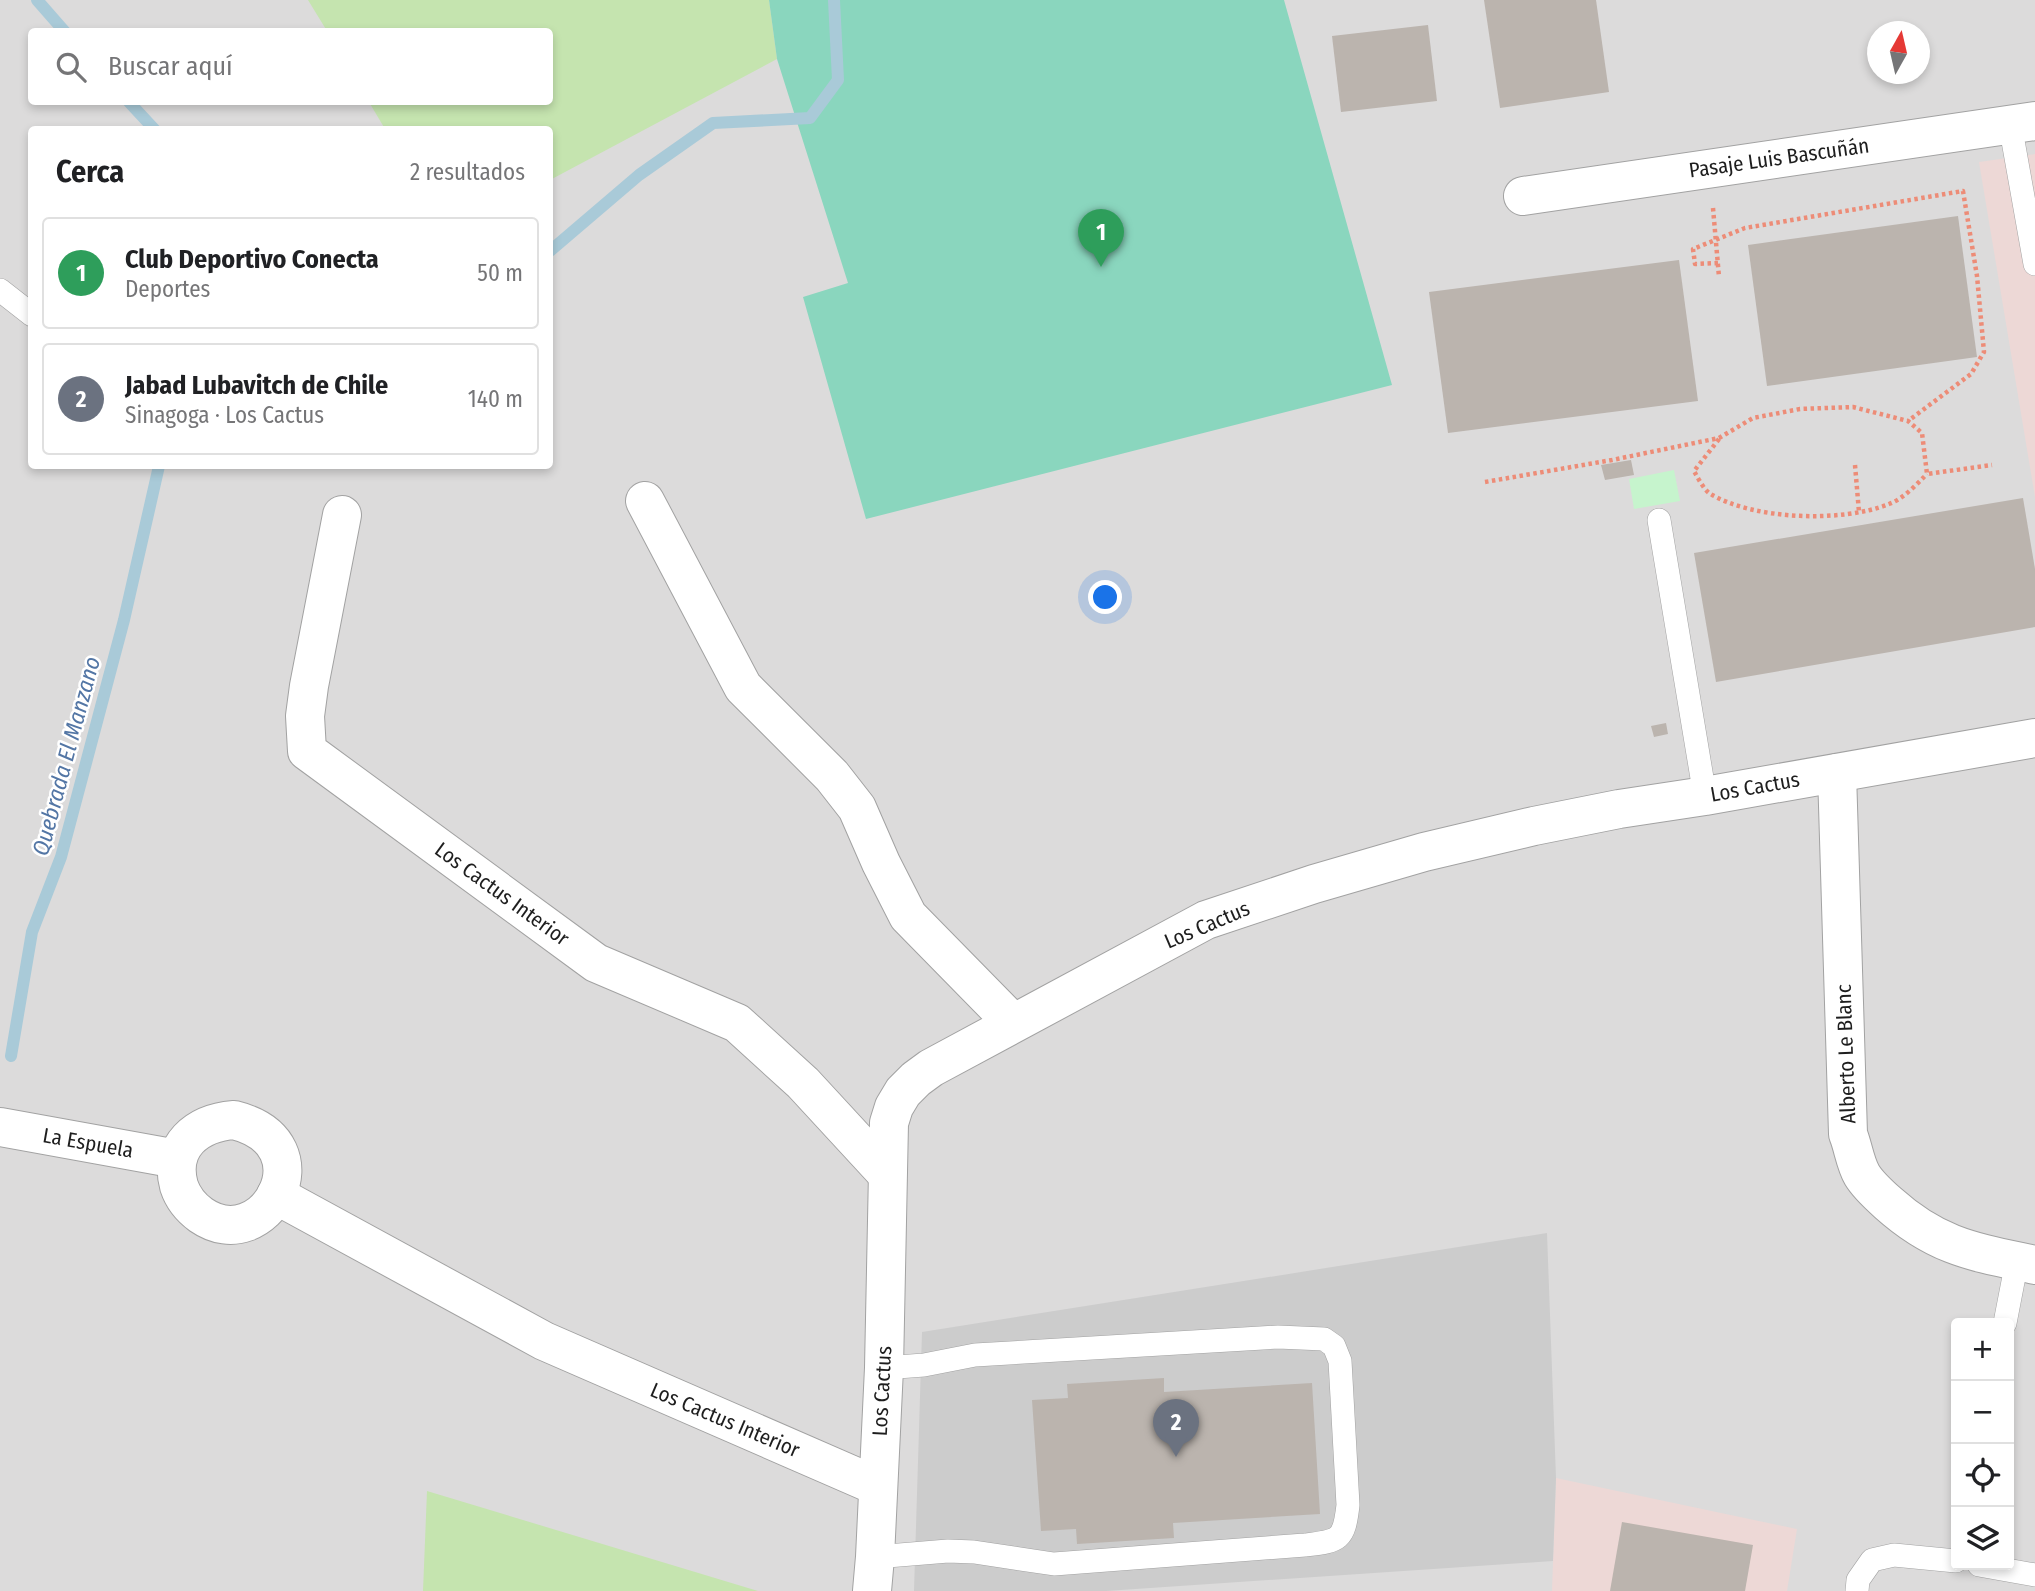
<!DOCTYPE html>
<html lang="es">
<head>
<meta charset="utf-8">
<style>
	:root { --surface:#fff; --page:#f2f2f2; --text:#202124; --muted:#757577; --line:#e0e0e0; --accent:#111827 }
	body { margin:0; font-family:"Fira Sans Condensed",sans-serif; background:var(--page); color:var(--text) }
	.controls { position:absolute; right:21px; bottom:21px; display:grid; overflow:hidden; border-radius:7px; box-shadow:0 4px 10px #0003 }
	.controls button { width:63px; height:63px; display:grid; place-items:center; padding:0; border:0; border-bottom:2px solid var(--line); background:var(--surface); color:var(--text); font:35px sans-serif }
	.compass { position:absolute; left:1867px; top:21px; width:63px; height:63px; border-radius:50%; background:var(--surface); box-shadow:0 4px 10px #0003; rotate:8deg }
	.you { position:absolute; left:1106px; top:598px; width:24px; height:24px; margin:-18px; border:5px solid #fff; border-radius:50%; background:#1a73e8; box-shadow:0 0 0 10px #1a73e833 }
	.badge { display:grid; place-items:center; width:46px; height:46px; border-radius:50%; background:var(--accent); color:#fff; font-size:23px; font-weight:700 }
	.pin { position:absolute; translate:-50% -58px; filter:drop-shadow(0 2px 4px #0008) }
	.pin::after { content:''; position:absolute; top:37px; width:24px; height:21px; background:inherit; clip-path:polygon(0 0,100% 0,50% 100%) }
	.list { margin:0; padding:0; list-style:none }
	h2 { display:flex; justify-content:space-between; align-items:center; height:91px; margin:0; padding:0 28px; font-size:30px }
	h2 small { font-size:23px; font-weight:400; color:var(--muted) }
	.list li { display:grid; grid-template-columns:46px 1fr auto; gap:21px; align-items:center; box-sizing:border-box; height:112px; margin:0 14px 14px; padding:0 14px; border:2px solid var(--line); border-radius:7px }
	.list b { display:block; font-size:26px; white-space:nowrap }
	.list p { margin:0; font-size:23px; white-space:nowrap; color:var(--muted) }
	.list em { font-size:23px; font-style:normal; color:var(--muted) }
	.icon { flex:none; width:38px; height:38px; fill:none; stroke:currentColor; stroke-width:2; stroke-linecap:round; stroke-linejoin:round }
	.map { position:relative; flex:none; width:2035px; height:1591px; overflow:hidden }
	.search { position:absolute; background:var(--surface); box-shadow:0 4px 10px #0003; left:28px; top:28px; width:525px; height:77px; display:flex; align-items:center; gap:18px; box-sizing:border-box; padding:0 24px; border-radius:7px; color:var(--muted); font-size:26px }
	.panel { position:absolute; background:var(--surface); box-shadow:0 4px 10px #0003; left:28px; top:126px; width:525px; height:343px; border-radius:7px }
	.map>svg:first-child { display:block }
	.residential { fill:#dcdbdb; fill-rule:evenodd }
	.commercial { fill:#edd8d6 }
	.religious { fill:#ccc }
	.grass { fill:#c5e4af }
	.park { fill:#c6f4cd }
	.pitch { fill:#8ad6be }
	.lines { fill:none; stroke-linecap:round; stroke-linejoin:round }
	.stream { stroke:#a9cad8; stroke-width:12 }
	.building { fill:#bbb4ae }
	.lane-casing { stroke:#a2a2a2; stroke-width:24 }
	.street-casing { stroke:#a2a2a2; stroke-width:40 }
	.path { stroke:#ed8c77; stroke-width:4.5; stroke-dasharray:3.5 3.5; stroke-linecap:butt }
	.lane { stroke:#fff; stroke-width:23 }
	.street { stroke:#fff; stroke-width:38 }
	.labels { text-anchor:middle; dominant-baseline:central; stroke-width:5; stroke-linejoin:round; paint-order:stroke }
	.street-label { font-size:21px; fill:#1e1e1e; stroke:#fff }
	.water-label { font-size:23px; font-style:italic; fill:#5376a5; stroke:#fff }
</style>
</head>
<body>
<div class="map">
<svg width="2035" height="1591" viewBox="0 0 2035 1591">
	<rect width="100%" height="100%" fill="#eeece5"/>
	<path class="residential" d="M0,0H2035V1591H0ZM32,32H550V102H32ZM1878,32H1920V74H1878ZM32,130H550V466H32ZM1956,1323H2009V1565H1956Z"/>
	<g class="commercial">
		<path d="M2035,154V497L1979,162Z"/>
		<path d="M1556,1478L1797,1529L1787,1591H1552Z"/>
	</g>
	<path class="religious" d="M1547,1233L1556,1478L1553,1561L1106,1591H914L922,1332Z"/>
	<g class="grass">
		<path d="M308,0H769L777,59L550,180V130L385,129L369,102H550V32L327,31Z"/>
		<path d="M427,1491L758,1591H423Z"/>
	</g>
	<path class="park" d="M1674,470L1680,501L1634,509L1629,479Z"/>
	<path class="pitch" d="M769,0H1284L1392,385L866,519L803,297L848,283L777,59Z"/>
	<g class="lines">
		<g class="stream">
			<path d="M37,0L65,32"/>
			<path d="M129,102L155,130"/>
			<path d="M550,251L639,175L713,123L810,118L838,80L834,0"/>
			<path d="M11,1056L32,932L61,857L124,620L159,466"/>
		</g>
	</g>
	<g class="building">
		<path d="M1484,0H1596L1609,92L1500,108Z"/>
		<path d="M1428,25L1437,101L1341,112L1332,36Z"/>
		<path d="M1958,216L1977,357L1767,386L1748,245Z"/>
		<path d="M1679,260L1698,401L1448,433L1429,292Z"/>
		<path d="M1631,460L1634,475L1605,480L1601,465Z"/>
		<path d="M2023,498L2035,569V627L1716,682L1694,553Z"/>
		<path d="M1666,723L1668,734L1654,737L1651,726Z"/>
		<path d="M1164,1378V1392L1312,1383L1320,1514L1173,1523L1174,1538L1077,1544L1076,1529L1041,1531L1032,1400L1068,1398L1067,1384Z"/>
		<path d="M1622,1522L1753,1545L1745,1591H1610Z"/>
	</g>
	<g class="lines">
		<defs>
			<g id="lane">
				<path d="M2010,124L2035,264"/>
				<path d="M0,290L32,315"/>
				<path d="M1659,520L1705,796"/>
				<path d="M2005,1323L2017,1261"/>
				<path d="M875,1557L948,1551L974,1552L1054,1564L1305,1545C1339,1541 1344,1541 1348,1505L1340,1361L1334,1346L1324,1339L1278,1337L975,1355L924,1365L884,1368"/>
				<path d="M1979,1565L2035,1575"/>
				<path d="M1857,1591L1858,1580L1872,1560L1894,1555L1956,1561"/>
			</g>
			<g id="street">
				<path d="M1523,196L2035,121"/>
				<path d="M645,501L743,687L832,776L857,808L881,863L908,916L1013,1023"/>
				<path d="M342,515L309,686L305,716L307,751L596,963L737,1023L803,1083L886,1173"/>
				<path d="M1837,773L1848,1134C1853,1146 1855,1163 1862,1175C1868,1185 1879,1195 1888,1203C1937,1247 1974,1252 2035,1265"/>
				<path d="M234,1120C330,1144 264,1259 201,1215C190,1207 183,1198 179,1186C168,1146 197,1123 234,1120Z"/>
				<path d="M0,1127L177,1159"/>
				<path d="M276,1195L544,1341L877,1486"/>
				<path d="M872,1591L875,1557L884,1368L889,1123L894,1107L903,1092L916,1079L931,1068L1206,920L1314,884L1424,852L1534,826L1619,809L1705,796L2035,738"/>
			</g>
		</defs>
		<use href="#lane" class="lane-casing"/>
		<use href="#street" class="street-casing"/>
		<g class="path">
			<path d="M1713,208L1719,277"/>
			<path d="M1718,263L1695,264L1693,249L1745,228L1963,191L1977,276L1984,352L1971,374L1908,421"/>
			<path d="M1719,439L1694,471C1698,478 1703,488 1709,493C1752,520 1842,523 1889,504C1903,499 1916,485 1927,474"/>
			<path d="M1855,465L1859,512"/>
			<path d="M1485,482L1612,460L1719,438L1753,418L1800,409L1853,407L1908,421L1922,433L1927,474L1992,465"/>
		</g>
		<use href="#lane" class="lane"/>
		<use href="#street" class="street"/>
	</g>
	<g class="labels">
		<g class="street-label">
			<text transform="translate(1779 158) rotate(-8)">Pasaje Luis Bascuñán</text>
			<text transform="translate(1755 787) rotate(-10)">Los Cactus</text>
			<text transform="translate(502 894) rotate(36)">Los Cactus Interior</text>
			<text transform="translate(1207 925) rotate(-23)">Los Cactus</text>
			<text transform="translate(1846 1054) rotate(-92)">Alberto Le Blanc</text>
			<text transform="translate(88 1143) rotate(10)">La Espuela</text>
			<text transform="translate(882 1391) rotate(-87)">Los Cactus</text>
			<text transform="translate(725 1420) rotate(23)">Los Cactus Interior</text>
		</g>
		<g class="water-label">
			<text transform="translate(66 756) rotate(-75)">Quebrada El Manzano</text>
		</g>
	</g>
</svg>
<div class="controls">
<button>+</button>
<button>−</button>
<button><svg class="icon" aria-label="locate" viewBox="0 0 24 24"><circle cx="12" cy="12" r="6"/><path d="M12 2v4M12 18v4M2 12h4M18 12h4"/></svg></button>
<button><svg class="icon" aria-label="layers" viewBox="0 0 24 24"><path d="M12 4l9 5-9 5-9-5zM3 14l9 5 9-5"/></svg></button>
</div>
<svg class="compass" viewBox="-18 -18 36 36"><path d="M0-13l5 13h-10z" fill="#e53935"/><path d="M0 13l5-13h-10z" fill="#757577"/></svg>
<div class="you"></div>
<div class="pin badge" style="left:1101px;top:267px;background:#2e9e5b">1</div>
<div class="pin badge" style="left:1176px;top:1457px;background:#6b7280">2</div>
<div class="search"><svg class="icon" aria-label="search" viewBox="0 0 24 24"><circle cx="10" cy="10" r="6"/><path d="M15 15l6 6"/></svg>Buscar aquí</div>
<section class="panel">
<h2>Cerca<small>2 resultados</small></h2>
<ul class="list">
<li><span class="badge" style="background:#2e9e5b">1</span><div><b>Club Deportivo Conecta</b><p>Deportes</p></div><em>50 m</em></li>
<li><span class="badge" style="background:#6b7280">2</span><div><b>Jabad Lubavitch de Chile</b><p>Sinagoga · Los Cactus</p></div><em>140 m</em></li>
</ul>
</section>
</div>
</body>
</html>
